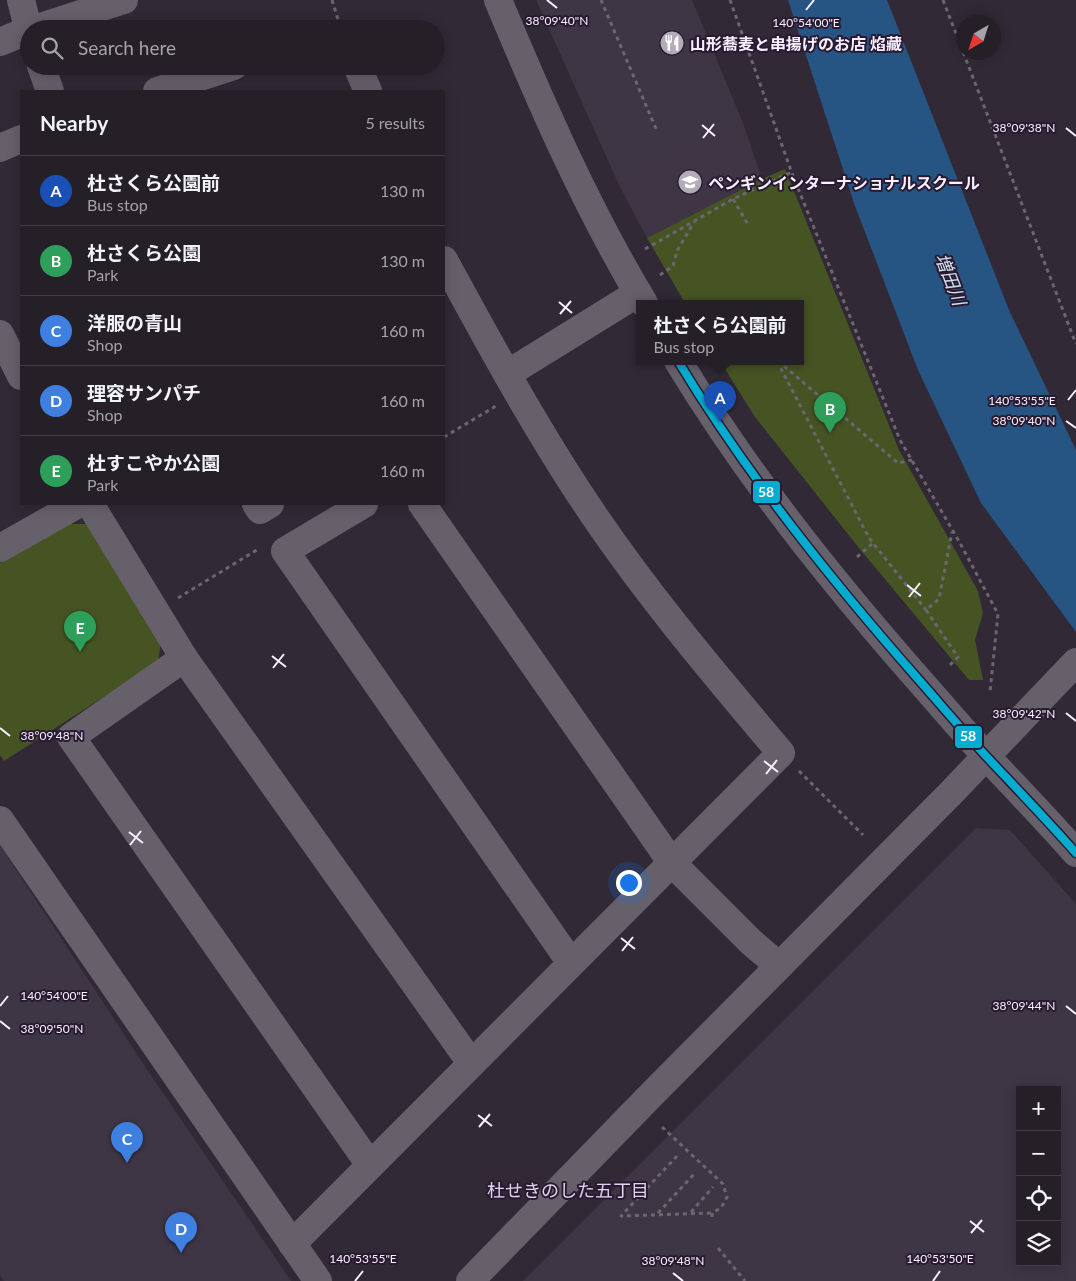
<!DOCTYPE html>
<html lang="en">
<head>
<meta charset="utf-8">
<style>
	:root { --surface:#252028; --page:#312d34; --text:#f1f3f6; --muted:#a3a3a8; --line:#423e45; --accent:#bca0f2 }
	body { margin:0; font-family:Lato,"Noto Sans JP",sans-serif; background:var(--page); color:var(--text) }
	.controls { position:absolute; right:15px; bottom:15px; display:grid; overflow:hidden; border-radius:0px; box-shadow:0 2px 12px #0003 }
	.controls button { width:45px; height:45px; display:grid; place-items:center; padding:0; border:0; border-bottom:1px solid var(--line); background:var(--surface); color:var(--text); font:25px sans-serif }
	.compass { position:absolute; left:956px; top:15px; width:45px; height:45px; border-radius:50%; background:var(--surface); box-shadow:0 2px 12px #0003; rotate:219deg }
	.you { position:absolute; left:628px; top:882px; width:18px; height:18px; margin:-12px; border:4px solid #fff; border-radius:50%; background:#1a73e8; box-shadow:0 0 0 8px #1a73e833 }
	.badge { display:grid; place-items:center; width:32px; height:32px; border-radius:50%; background:var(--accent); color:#fff; font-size:16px; font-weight:700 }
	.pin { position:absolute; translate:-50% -41px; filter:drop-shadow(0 1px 2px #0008) }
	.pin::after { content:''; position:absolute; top:26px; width:18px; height:15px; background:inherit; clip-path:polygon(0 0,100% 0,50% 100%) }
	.popup { position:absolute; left:636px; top:300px; width:168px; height:65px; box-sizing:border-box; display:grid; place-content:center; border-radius:0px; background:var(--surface); filter:drop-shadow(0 1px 4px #0005); font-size:16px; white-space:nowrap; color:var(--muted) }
	.popup b { font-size:19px; color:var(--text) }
	.popup::after { content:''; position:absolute; left:50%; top:100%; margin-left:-10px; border:10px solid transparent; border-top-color:var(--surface) }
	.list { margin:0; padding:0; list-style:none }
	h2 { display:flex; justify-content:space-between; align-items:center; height:65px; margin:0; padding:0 20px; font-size:21px }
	h2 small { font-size:16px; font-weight:400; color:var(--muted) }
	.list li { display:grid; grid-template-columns:32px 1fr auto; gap:15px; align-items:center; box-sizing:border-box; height:70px; padding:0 20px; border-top:1px solid var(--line) }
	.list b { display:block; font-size:19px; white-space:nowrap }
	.list p { margin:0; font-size:16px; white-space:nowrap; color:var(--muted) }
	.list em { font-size:16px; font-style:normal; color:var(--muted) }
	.icon { flex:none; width:28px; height:28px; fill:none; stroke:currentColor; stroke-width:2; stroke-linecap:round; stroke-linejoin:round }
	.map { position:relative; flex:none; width:1076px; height:1281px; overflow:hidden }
	.search { position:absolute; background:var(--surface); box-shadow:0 2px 12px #0003; left:20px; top:20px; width:425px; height:55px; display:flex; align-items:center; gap:12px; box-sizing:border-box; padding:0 18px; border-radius:28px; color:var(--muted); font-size:19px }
	.panel { position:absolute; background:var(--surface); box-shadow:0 2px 12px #0003; left:20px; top:90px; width:425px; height:415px; border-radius:0px }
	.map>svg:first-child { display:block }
	.commercial { fill:#3e3545; fill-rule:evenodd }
	.education { fill:#3f3545 }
	.green { fill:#465424 }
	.water { fill:#265583 }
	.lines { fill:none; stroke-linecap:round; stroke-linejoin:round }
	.path { stroke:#6c6670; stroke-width:3; stroke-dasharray:4 4; stroke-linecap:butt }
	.minor { stroke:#66606b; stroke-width:28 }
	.bus-1-casing { stroke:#281b31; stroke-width:11 }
	.bus-1 { stroke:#06acd0; stroke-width:8 }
	.ticks { fill:none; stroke:#f8f0ff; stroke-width:2 }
	.labels { text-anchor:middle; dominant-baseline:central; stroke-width:4; stroke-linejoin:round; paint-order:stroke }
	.poi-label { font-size:16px; font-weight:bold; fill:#f8f0ff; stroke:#281b31; text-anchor:start }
	.water-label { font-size:18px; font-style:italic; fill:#d3e1f0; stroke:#281b31 }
	.neighbourhood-label { font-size:18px; fill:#e1d0ee; stroke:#281b31 }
	.ticks-label { font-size:12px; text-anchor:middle; fill:#f8f0ff; stroke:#281b31; stroke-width:4; stroke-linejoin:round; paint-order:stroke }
	.line-badge { stroke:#281b31; stroke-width:2 }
	.badge-label { font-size:14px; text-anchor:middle; font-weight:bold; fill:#fff }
</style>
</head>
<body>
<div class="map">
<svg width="1076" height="1281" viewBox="0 0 1076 1281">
	<rect width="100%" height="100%" fill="#312a36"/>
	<g class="commercial">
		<path d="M536,0H692L743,123L619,185Z"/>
		<path d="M976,828L1010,830L1076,904V1281H523ZM1020,1090H1057V1262H1020Z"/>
		<path d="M0,845L148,1071L291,1281H4L0,1275Z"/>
	</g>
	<path class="education" d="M743,123L762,179L647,238L619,185Z"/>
	<g class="green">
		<path d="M785,169L899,450L978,591L983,613L975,640L983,680H969L859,548L755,417L720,361H800V303H685L647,238L762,179Z"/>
		<path d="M69,524H89L161,641L158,662L4,761L0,755V563Z"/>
	</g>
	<path class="water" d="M788,0H887L1009,310L1076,450V632L981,503L918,370L855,206Z"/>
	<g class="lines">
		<g class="path">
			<path d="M332,0L341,29"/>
			<path d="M601,0L657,131"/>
			<path d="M730,0L793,176L900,440L960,543L998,614L990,692"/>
			<path d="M943,0L1076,344"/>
			<path d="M733,199L749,226"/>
			<path d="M645,249L733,199L792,172"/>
			<path d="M660,275L673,266L677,251L694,222"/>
			<path d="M777,361L869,538L926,610"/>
			<path d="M778,361L898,463L912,460"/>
			<path d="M714,365L722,361"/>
			<path d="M444,437L496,406"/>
			<path d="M857,557L873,543"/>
			<path d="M178,598L260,548"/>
			<path d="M950,665L958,657L926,610L939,599L952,532"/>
			<path d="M799,771L863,835"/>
			<path d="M662,1127L723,1184L727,1197L721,1208L712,1213V1217"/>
			<path d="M677,1156L621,1216L712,1213"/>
			<path d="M691,1212L713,1187"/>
			<path d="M658,1213L696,1172"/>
			<path d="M718,1248L745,1281"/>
		</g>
		<g class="minor">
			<path d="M21,0L29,32"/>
			<path d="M498,0C541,103 586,207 644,303"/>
			<path d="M34,29L124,0"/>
			<path d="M0,42L29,30"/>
			<path d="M41,66L50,91"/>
			<path d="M357,66L368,91"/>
			<path d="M157,91L234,66"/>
			<path d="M0,148L21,139"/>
			<path d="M0,334L21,376"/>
			<path d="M678,361C747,475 831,580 919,680C941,705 963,731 986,756C1016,788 1047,820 1076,853"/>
			<path d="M507,374L638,293"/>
			<path d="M90,504L184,658L471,1063"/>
			<path d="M256,504L260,510L270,504"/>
			<path d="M364,504L285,551L571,963"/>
			<path d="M422,504L672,863L751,942L779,966"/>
			<path d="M0,548L78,504"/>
			<path d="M184,658L71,737L370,1165"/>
			<path d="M0,820L318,1281"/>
			<path d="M292,1244L781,753C710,669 639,585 579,493C530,418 487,339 444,260"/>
			<path d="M470,1281L654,1092L951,793L1076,662"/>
		</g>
		<defs>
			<path id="bus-1" d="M678,361C747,475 831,580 919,680C941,705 963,731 986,756C1016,788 1047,820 1076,853"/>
		</defs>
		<use href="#bus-1" class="bus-1-casing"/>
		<use href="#bus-1" class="bus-1"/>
	</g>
	<path class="ticks" d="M547,0L557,8M806,10L814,0M702,125L715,136M1066,128L1076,136M703,138L714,124M559,302L572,313M560,314L571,301M1068,400L1076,390M1066,421L1076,428M907,585L921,596M909,597L920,583M272,656L286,667M273,668L284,654M1066,713L1076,721M0,728L10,736M764,761L778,772M766,774L777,760M129,832L143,843M130,845L141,831M621,938L635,949M622,951L633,937M0,1006L8,996M1066,1006L1076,1014M0,1021L10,1029M478,1115L492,1126M479,1127L490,1114M970,1221L984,1232M971,1233L982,1220M673,1273L683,1281M355,1281L363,1271M933,1281L940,1271"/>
	<defs>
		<symbol id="restaurant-disc" viewBox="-11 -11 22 22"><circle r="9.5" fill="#b2abb9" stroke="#281b31"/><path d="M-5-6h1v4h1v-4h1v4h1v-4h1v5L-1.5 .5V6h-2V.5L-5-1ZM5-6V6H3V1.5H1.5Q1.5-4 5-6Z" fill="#fff"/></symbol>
		<symbol id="school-disc" viewBox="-11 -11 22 22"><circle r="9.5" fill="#b2abb9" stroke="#281b31"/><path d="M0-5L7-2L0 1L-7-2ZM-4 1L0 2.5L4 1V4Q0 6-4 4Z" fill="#fff"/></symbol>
	</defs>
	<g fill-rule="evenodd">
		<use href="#restaurant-disc" x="658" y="29" width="28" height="28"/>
		<use href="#school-disc" x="676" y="168" width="28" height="28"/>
	</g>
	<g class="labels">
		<g class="poi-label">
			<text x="690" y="43">山形蕎麦と串揚げのお店 焰藏</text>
			<text x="708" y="182">ペンギンインターナショナルスクール</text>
		</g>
		<g class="water-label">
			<text transform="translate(951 279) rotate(69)">増田川</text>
		</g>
		<g class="neighbourhood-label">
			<text x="568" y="1190">杜せきのした五丁目</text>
		</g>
	</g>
	<g class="ticks-label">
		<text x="557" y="25">38°09'40"N</text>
		<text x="806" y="27">140°54'00"E</text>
		<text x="1024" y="132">38°09'38"N</text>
		<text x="1022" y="405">140°53'55"E</text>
		<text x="1024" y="425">38°09'40"N</text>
		<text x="1024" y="718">38°09'42"N</text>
		<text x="52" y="740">38°09'48"N</text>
		<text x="54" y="1000">140°54'00"E</text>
		<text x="1024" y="1010">38°09'44"N</text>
		<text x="52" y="1033">38°09'50"N</text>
		<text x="363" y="1263">140°53'55"E</text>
		<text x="940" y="1263">140°53'50"E</text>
		<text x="673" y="1265">38°09'48"N</text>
	</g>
	<g class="line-badge">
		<rect x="752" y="480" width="29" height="24" rx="5" fill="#06acd0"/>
		<rect x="954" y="725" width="29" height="24" rx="5" fill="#06acd0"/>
	</g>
	<g class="badge-label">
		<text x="766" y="497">58</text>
		<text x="968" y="741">58</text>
	</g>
</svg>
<div class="controls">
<button>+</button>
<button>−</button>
<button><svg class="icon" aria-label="locate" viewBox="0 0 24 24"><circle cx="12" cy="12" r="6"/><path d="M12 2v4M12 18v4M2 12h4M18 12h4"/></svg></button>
<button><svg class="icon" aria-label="layers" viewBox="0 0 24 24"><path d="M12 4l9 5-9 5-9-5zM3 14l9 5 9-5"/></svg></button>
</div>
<svg class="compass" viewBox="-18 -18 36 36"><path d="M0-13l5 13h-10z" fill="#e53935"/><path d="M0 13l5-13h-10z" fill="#a3a3a8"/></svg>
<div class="you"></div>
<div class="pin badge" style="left:720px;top:422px;background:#1a4fb4">A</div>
<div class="popup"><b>杜さくら公園前</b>Bus stop</div>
<div class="pin badge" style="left:830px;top:433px;background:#2e9e5b">B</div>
<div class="pin badge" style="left:127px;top:1163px;background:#3f7fe0">C</div>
<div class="pin badge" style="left:181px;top:1253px;background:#3f7fe0">D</div>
<div class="pin badge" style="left:80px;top:652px;background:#2e9e5b">E</div>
<div class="search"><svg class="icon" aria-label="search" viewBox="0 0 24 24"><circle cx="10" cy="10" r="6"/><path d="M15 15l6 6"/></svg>Search here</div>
<section class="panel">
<h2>Nearby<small>5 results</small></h2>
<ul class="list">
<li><span class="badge" style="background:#1a4fb4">A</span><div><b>杜さくら公園前</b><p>Bus stop</p></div><em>130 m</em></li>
<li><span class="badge" style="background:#2e9e5b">B</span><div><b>杜さくら公園</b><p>Park</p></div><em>130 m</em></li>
<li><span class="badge" style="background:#3f7fe0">C</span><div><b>洋服の青山</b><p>Shop</p></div><em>160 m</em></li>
<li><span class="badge" style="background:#3f7fe0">D</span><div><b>理容サンパチ</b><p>Shop</p></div><em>160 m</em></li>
<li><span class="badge" style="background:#2e9e5b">E</span><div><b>杜すこやか公園</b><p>Park</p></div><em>160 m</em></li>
</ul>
</section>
</div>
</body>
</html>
